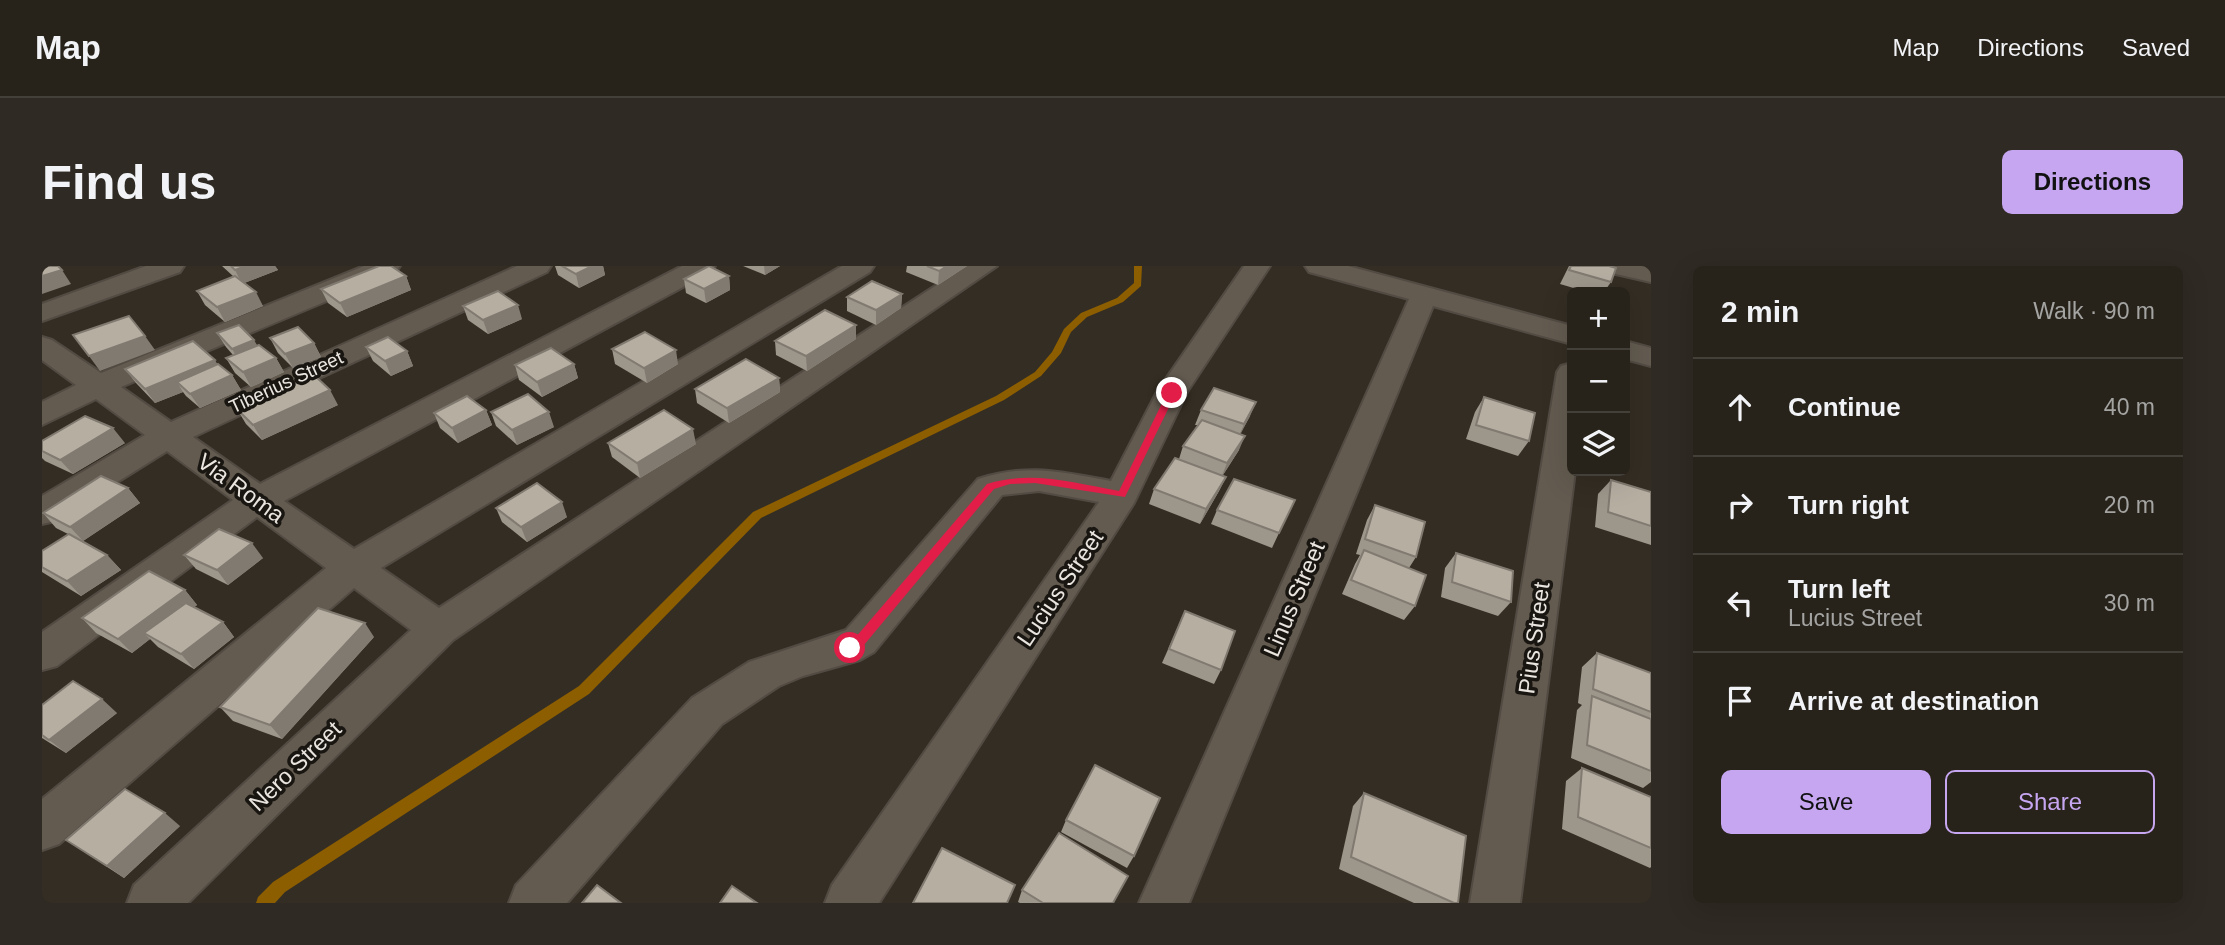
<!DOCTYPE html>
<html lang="en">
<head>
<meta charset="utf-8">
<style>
	:root { --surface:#27221a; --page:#2f2a23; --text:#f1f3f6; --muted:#a4a4a2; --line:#433f39; --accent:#c6a6f0 }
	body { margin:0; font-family:Helvetica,sans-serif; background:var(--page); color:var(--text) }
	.controls { position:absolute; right:21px; top:21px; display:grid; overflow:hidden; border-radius:10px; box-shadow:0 7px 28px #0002 }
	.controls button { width:63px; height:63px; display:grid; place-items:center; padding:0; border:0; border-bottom:2px solid var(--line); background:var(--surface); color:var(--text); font:35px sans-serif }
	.stop { position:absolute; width:21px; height:21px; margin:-16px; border:5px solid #e11d48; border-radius:50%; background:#fff }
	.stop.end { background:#e11d48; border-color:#fff; box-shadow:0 2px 7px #0008 }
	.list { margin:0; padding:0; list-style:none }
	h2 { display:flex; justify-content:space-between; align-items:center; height:91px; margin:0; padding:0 28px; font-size:30px }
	h2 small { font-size:23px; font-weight:400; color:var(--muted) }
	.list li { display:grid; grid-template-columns:46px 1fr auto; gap:21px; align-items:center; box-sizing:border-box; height:98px; padding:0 28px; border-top:2px solid var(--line) }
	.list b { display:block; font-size:26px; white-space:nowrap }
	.list p { margin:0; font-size:23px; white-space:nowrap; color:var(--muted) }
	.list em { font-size:23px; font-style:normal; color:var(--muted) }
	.actions { display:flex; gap:14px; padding:21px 28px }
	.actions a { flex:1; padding:16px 0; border:2px solid var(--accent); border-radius:10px; text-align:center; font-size:24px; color:var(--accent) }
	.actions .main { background:var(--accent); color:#111 }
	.icon { flex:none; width:38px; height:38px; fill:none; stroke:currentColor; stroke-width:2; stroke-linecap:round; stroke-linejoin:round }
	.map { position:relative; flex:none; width:1609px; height:637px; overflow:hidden; border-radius:10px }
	header { display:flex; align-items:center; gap:42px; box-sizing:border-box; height:98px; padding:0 35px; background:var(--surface); border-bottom:2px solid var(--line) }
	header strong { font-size:33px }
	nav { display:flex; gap:38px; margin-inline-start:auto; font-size:24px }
	.intro { display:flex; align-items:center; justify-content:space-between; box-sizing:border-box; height:168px; padding:0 42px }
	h1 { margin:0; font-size:49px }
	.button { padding:18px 32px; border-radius:10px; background:var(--accent); color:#111; font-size:24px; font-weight:700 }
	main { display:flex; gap:42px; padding:0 42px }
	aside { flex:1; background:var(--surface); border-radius:10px; box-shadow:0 7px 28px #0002 }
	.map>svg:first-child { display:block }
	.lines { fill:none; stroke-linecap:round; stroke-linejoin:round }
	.stream { fill:#8c5e00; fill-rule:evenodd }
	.minor-casing { stroke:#524b43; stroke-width:4 }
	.minor { fill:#635b50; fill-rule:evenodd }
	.wall { fill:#9d968b }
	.shaded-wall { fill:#807a71 }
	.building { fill:#b7aea2; stroke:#807a71; stroke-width:2 }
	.route { fill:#e11d48 }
	.labels { text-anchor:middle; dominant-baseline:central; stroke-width:7; stroke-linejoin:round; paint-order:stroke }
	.far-street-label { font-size:19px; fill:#eae5df; stroke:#191612 }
	.street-label { font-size:23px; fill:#eae5df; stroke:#191612 }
</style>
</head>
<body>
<header>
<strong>Map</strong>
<nav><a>Map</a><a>Directions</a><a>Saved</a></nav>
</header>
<div class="intro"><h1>Find us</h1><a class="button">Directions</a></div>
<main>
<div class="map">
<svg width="1609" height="637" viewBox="0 0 1609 637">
	<rect width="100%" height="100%" fill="#342d23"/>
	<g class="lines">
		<path class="stream" d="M1092,0H1100L1099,20L1081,36L1045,51L1029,66L1019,87L999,110L962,134L719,252L547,428L243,626L233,637H214L216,631L231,616L537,420L711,246L954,130L993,106L1010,86L1022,63L1039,47L1075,32L1092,17Z"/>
		<defs>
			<g id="minor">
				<path d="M104,0H142L138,6L0,55V38Z"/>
				<path d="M322,0H358L354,6L79,121L129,156L475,0H509L505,6L151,171L218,218L640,0H673L669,6L242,235L312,283L800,0H832L828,6L339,302L397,342L924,0H955L411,374L146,637H85L92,619L369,364L312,322L17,578L0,584V533L284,302L215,251L15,400L0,404V366L191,234L125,185L13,255L0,258V230L103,169L54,133L0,159V136L34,119L0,94V71L10,74L59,107Z"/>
				<path d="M1202,0H1228L1145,126L1092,237L837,637H783L790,619L1057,236L997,225L960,229L832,386L818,394L761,410L737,420L680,458L525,637H467L474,619L650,432L707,396L804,364L936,213C986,197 1019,206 1069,215L1115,126Z"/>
				<path d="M1263,0H1306L1530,60V78L1391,40L1147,637H1097L1367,33L1267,6Z"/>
				<path d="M1561,0H1609V16L1565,6Z"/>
				<path d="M1583,75L1609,82V100L1583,93Z"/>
				<path d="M1530,97V205H1533L1478,637H1428L1515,106L1519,100Z"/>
			</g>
		</defs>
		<use href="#minor" class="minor-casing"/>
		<use href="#minor" class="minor"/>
	</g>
	<g class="wall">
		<path d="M180,0H233L236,4L202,17L221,40L183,56L163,39L155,25L192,11Z"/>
		<path d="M513,0H561L563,9L537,22L516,9Z"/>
		<path d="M701,0H738L723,9Z"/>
		<path d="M865,0H925L896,19L864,6Z"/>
		<path d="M1527,0H1567L1569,16L1562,26H1545L1518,18Z"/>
		<path d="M364,10L369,24L305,51L286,37L279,23Z"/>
		<path d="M687,10L688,24L664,37L644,27L642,13Z"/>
		<path d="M860,28L859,42L834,59L805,45V31Z"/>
		<path d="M421,40L480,53L446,68L426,54Z"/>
		<path d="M814,59V73L765,105L734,89L733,75Z"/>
		<path d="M175,67L215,79L234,92L242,106L209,121L193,107L184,92L191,89L184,81Z"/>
		<path d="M228,72L272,77L279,91L251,102L236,87Z"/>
		<path d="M324,81L365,85L371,100L349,110L331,95Z"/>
		<path d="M570,83L636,98L605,117L573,98Z"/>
		<path d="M175,98L190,109L199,124L158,142L144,130L141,126L113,137L94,117L83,103Z"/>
		<path d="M532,98L536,112L500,131L477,114L473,99Z"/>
		<path d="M737,112L738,126L687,157L655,137L653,123Z"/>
		<path d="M1442,131L1487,175L1476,190L1424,173L1433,146Z"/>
		<path d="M296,139L220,174L204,158L195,143Z"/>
		<path d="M444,144L450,159L416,177L398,162L392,147Z"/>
		<path d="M1159,144L1208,150L1198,168L1197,184L1181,209L1184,211L1177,225L1158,258L1107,238L1112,223L1137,193L1141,180L1156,159H1153Z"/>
		<path d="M449,146L512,161L475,179L454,160Z"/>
		<path d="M0,175L83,177L31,208L3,195L0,192Z"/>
		<path d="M566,177L654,178L598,212L570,191Z"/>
		<path d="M1569,214L1609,226V279L1553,261L1556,228Z"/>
		<path d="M86,222L98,237L41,275L65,289L79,304L39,330L0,306V285L26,268L14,262L1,247Z"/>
		<path d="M1333,239L1374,291L1367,302L1373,340L1362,354L1300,328L1313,298L1318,289L1314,288L1325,254Z"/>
		<path d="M454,242L525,251L485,276L460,256Z"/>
		<path d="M1175,244L1237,267L1230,282L1169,258Z"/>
		<path d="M1414,287L1469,336L1456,350L1399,331L1403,302Z"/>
		<path d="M142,289L221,292L186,319L154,303Z"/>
		<path d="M143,324L155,339L152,341L181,356L192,371L152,403L116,381L108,373L90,387L54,367L40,352Z"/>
		<path d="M1143,345L1179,404L1172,418L1120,397Z"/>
		<path d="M332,371L240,473L191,455L178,441Z"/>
		<path d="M1555,387L1609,407V516L1601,522L1529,492L1535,444L1540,439L1536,437L1540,401Z"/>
		<path d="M0,439L75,447L24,487L0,472Z"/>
		<path d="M1540,502L1609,531V601L1608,602L1520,563L1524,515Z"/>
		<path d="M1322,527L1416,637H1372L1297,603L1311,540Z"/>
		<path d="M1024,554L1092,590L1085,602L1019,566Z"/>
		<path d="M138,560L82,612L24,574Z"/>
		<path d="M980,624L1071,637H978L976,636Z"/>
	</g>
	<g class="shaded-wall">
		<path d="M203,0H233L236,4L200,18L193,4Z"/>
		<path d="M550,0H561L563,9L537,22L534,8Z"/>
		<path d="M722,0H738L723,9Z"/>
		<path d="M905,0H925L896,19L897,5Z"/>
		<path d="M20,4L29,18L0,28V10Z"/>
		<path d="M364,10L369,24L305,51L298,37Z"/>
		<path d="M687,10L688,24L664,37L662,23Z"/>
		<path d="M214,26L221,40L183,56L175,41Z"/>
		<path d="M860,28L859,42L834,59V44Z"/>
		<path d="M476,39L480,53L446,68L441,54Z"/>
		<path d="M814,59V73L765,105L764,90Z"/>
		<path d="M103,70L113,84L58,105L47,90Z"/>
		<path d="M212,74L221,89L199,98L190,83Z"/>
		<path d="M272,77L279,91L251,102L243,88Z"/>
		<path d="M634,84L636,98L605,117L602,102Z"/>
		<path d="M365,85L371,100L349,110L343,95Z"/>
		<path d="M234,92L242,106L209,121L201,106Z"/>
		<path d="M173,94L181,108L135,116L141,126L113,137L103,123Z"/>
		<path d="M532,98L536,112L500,131L495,116Z"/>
		<path d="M190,109L199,124L158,142L148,128Z"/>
		<path d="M737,112L738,126L687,157L685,142Z"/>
		<path d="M288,124L296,139L220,174L211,159Z"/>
		<path d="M1214,136L1208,150L1196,173L1202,158Z"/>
		<path d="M444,144L450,159L416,177L410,162Z"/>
		<path d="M507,146L512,161L475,179L470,164Z"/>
		<path d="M71,162L83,177L31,208L18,194Z"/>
		<path d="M651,163L654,178L598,212L595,197Z"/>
		<path d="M1203,170L1197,184L1179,212L1185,197Z"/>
		<path d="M1184,211L1177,225L1158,258L1164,243Z"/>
		<path d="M86,222L98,237L41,275L28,261Z"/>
		<path d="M520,236L525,251L485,276L479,261Z"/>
		<path d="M210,277L221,292L186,319L175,304Z"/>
		<path d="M65,289L79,304L39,330L25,315Z"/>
		<path d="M143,324L155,339L111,372L102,367L108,373L90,387L76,373Z"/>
		<path d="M181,356L192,371L152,403L139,388Z"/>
		<path d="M323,357L332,371L240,473L228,459Z"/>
		<path d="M60,433L75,447L24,487L7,474Z"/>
		<path d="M123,547L138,560L82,612L65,600Z"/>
	</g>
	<g class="building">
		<path d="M0,0H16L20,4L0,10Z"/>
		<path d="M189,0H203L193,4Z"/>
		<path d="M337,0H349L364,10L298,37L279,23Z"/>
		<path d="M520,0H550L534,8Z"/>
		<path d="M667,0L687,10L662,23L642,13Z"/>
		<path d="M885,0H905L897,5Z"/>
		<path d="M1529,0H1567L1574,2L1569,16L1527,4Z"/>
		<path d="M193,10L214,26L175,41L155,25Z"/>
		<path d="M830,15L860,28L834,44L805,31Z"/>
		<path d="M456,25L476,39L441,54L421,40Z"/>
		<path d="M783,44L814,59L764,90L733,75Z"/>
		<path d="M87,50L103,70L47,90L31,69Z"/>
		<path d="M197,59L212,74L190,83L175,67Z"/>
		<path d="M256,61L272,77L243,88L228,72Z"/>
		<path d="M603,66L634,84L602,102L570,83Z"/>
		<path d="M346,71L365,85L343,95L324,81Z"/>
		<path d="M151,75L173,94L103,123L83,103Z"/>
		<path d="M217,79L234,92L201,106L184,92Z"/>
		<path d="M509,82L532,98L495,116L473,99Z"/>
		<path d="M704,93L737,112L685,142L653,123Z"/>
		<path d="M176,98L190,109L148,128L135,116Z"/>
		<path d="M272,109L288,124L211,159L195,143Z"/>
		<path d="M1172,122L1214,136L1202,158L1159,144Z"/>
		<path d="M486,128L507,146L470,164L449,146Z"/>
		<path d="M425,130L444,144L410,162L392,147Z"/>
		<path d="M1442,131L1493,147L1487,175L1434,159Z"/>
		<path d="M622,144L651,163L595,197L566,177Z"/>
		<path d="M43,150L71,162L18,194L0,185V175Z"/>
		<path d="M1160,154L1203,170L1185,197L1141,180Z"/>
		<path d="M1133,192L1184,211L1164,243L1112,223Z"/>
		<path d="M59,210L86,222L28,261L1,247Z"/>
		<path d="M1192,213L1253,234L1237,267L1175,244Z"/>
		<path d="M1569,214L1609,226V260L1566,246Z"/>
		<path d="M495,217L520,236L479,261L454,242Z"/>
		<path d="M1333,239L1383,256L1374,291L1323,273Z"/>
		<path d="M177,263L210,277L175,304L142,289Z"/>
		<path d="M27,268L65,289L25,315L0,301V285Z"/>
		<path d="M1322,284L1384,309L1373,340L1309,314Z"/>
		<path d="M1414,287L1471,305L1469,336L1410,316Z"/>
		<path d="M107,305L143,324L76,373L40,352Z"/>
		<path d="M144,337L181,356L139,388L102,367Z"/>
		<path d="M276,342L323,357L228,459L178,441Z"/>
		<path d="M1143,345L1193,365L1179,404L1127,383Z"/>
		<path d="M1555,387L1609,407V446L1551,423Z"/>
		<path d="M31,415L60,433L7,474L0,469V439Z"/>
		<path d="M1550,430L1609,453V505L1545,479Z"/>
		<path d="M1053,499L1118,532L1092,590L1024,554Z"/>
		<path d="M1540,502L1609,531V582L1536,551Z"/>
		<path d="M83,523L123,547L65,600L24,574Z"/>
		<path d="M1322,527L1424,570L1416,637H1412L1309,591Z"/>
		<path d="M1017,567L1086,610L1071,637H1001L980,624Z"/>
		<path d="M900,582L973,619L965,637H871Z"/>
		<path d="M555,619L579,637H540Z"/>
		<path d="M690,620L715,637H678Z"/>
	</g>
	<path class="route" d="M1130,124L1134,127L1083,231L993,217L968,218L952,223L822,379L812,385H804V378L813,372L945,218C989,204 1032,217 1077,225L1125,127Z"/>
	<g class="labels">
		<g class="far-street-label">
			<text transform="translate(244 116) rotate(-25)">Tiberius Street</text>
		</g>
		<g class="street-label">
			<text transform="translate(199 222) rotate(36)">Via Roma</text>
			<text transform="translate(1018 322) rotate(-56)">Lucius Street</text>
			<text transform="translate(1252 333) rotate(-67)">Linus Street</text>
			<text transform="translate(1492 372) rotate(-82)">Pius Street</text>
			<text transform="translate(253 500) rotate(-44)">Nero Street</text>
		</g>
	</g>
</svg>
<div class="controls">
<button>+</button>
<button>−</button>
<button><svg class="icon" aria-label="layers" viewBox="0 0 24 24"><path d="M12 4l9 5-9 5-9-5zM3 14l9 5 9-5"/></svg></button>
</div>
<div class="stop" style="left:808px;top:382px"></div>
<div class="stop end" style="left:1130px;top:127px"></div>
</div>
<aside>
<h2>2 min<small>Walk · 90 m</small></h2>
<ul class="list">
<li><svg class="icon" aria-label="ahead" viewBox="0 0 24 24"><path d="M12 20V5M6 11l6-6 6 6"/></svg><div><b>Continue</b></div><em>40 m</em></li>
<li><svg class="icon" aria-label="right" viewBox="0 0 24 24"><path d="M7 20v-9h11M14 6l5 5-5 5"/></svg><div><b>Turn right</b></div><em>20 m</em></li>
<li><svg class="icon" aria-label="left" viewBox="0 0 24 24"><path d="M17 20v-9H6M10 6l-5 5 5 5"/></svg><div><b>Turn left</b><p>Lucius Street</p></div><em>30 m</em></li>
<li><svg class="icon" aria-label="arrive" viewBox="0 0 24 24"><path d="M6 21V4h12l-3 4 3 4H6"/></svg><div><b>Arrive at destination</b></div></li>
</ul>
<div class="actions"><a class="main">Save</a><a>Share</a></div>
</aside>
</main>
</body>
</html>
